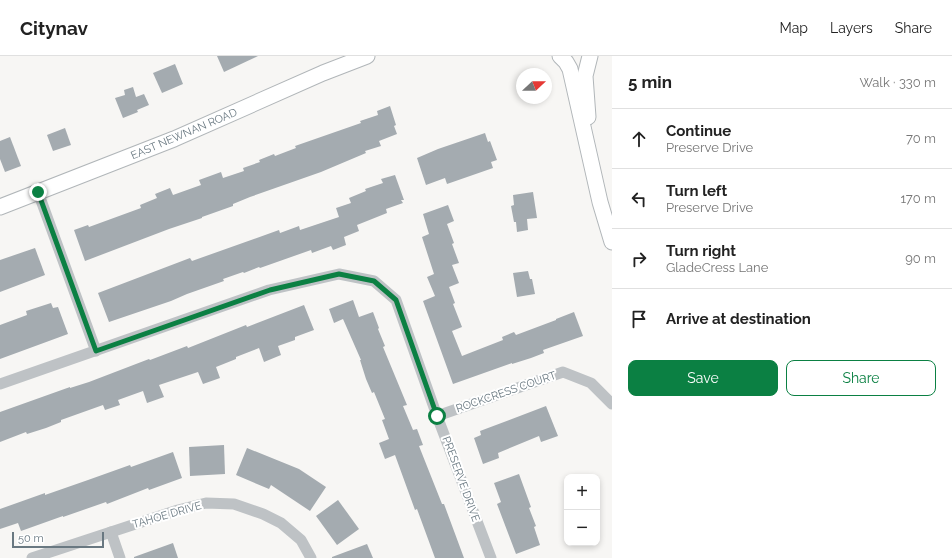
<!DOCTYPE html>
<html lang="en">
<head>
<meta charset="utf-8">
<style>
	:root { --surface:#fff; --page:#f6f6f6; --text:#222; --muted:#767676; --line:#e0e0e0; --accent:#0b8043 }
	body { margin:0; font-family:Raleway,sans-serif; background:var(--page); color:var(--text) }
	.controls { position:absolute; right:12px; bottom:12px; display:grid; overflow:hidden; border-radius:8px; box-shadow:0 2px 6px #0003 }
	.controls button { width:36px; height:36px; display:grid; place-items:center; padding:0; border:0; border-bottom:1px solid var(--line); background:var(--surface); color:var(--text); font:20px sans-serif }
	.compass { position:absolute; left:516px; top:12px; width:36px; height:36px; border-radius:50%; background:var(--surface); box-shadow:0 2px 6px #0003; rotate:68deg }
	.scale { position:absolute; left:12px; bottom:10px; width:92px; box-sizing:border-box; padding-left:4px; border:2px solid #697881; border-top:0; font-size:11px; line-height:14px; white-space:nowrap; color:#697881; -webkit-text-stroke:3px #fff; paint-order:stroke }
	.stop { position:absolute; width:12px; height:12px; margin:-9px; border:3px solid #0b8043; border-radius:50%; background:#fff }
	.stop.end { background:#0b8043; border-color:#fff; box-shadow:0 1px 4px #0008 }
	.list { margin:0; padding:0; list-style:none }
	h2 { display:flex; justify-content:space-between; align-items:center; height:52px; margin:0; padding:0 16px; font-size:17px }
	h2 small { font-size:13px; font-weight:400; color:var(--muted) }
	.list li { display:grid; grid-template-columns:26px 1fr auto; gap:12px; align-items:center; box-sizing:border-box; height:60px; padding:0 16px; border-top:1px solid var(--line) }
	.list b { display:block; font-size:15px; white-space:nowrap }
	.list p { margin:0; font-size:13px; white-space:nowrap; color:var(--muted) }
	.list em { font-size:13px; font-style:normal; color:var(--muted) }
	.actions { display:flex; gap:8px; padding:12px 16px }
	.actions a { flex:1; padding:9px 0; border:1px solid var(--accent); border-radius:8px; text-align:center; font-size:14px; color:var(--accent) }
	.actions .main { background:var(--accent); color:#fff }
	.icon { flex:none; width:22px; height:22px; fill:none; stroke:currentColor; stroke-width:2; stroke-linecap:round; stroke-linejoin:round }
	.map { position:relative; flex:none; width:612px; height:502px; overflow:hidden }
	header { display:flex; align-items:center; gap:24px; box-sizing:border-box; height:56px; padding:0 20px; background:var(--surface); border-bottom:1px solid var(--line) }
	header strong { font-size:19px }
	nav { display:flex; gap:22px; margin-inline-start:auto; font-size:14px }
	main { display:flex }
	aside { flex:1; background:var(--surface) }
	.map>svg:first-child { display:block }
	.building { fill:#a4abb0 }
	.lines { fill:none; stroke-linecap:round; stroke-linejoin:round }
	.secondary-casing { stroke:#b1b6b9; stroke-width:17 }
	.street { stroke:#bec2c5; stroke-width:11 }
	.secondary { stroke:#fff; stroke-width:15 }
	.route { stroke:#0b8043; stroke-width:5 }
	.labels { text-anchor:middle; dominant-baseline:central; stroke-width:4; stroke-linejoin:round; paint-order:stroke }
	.street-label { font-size:11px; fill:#697881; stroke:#fff }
</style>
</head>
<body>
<header>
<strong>Citynav</strong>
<nav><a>Map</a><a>Layers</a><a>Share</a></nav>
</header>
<main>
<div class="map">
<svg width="612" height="502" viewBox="0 0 612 502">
	<rect width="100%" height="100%" fill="#f7f6f4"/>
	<g class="building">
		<path d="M217,0H258L224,16Z"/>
		<path d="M175,8L183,28L162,37L153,17Z"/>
		<path d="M133,31L136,41L144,38L149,49L137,54L138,56L123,62L115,42L125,39L124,34Z"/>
		<path d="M390,50L396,69L394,70L397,78L379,85L381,90L365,95L366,97L321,116L250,141L233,148V150L202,161V162L169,173L85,205L74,174L88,169L89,171L141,152L140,149L157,142L155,138L170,132L173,139L201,129L199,124L221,116L223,122L244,115L243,112L260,106L259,104L274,98L275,100L296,92L295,90L361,67L360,65L378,59L377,55Z"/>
		<path d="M65,72L71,89L53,95L47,79Z"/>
		<path d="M485,77L488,86L490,85L497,104L491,106L493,112L447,128L445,122L426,129L417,102L438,93Z"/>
		<path d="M10,81L21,110L5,116L0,103V85Z"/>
		<path d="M395,119L404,144H401L403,147L386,153L387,157L357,169L359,175L344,181L346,189L333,194L331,190L312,197L311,194L260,212L259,211L244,217L243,216L223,223L224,225L187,238L171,245L109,266L98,237L190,202L192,205L279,174L280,177L299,170L300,174L339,161L336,152L351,147L349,142L366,135L365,133L383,127L381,123Z"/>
		<path d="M533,136L537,162L527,163L528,174L517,176L516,166H514L511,150L514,149L513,139Z"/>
		<path d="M448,149L454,165L447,168L454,187L452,188L459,207L452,209L459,227L449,231L455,247L453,248L462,271L452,275L462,300L503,284L502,281L514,276L516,279L556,264V263L574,256L583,280L543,294L544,297L531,302L512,308V307L453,328L423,245L435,240L427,221L434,218L422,181L429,178L423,158Z"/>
		<path d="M35,192L45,219L0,236V204Z"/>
		<path d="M528,215L530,223H532L535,238L517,241L513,217Z"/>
		<path d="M353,244L359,261L373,256L379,272L378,273L385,290L383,291L407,349L403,350L413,374L417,373L423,389L419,390L442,448H444L464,502H435L417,453L415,454L395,399L385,403L379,387L389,383L382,364L385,363L374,336L372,337L366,323L360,304H361L343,263L334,267L329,253Z"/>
		<path d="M51,247L53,252L58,251L68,278L0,303V269L27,259L26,255Z"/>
		<path d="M304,249L314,274L295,281V284L278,290L281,299L264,306L259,292L236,301V303L216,311L220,322L203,328L198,316L159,329L164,341L147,347L143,335L118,344L120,349L105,354L103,349L61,364V366L46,372L27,378L26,376L0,386V356L70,331V332L89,326L149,303L150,304L187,290L188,292L246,269L247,271Z"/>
		<path d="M546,350L558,380L541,386L539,380L498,397L499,402L483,408L474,382L481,379L480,375Z"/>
		<path d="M224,389L225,418L190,420L189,391Z"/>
		<path d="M247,392L299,413L326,431L310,455L271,429L269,433L236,419Z"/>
		<path d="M173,396L182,422L149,434L148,432L107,448L106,446L63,461V460L21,475L18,467L0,473V453L45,437V439L88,424L130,409L131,411Z"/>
		<path d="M519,418L531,451L529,452L536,470L534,471L540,489L516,498L497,448L501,446L494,427Z"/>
		<path d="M338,444L359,473L337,489L316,460Z"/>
		<path d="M173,487L178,502H134V501Z"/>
		<path d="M367,488L373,502H332V501Z"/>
	</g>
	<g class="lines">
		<defs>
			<g id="secondary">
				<path d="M560,0L566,6L570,13L600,146L612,186"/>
				<path d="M588,61L585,20L590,0"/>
				<path d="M0,151L174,83L323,17L367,0"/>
			</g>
		</defs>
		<use href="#secondary" class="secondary-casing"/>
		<g class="street">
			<path d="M38,136L96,295"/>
			<path d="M0,328L269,234L339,218L374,225L396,244L437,360L491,502"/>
			<path d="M437,360L563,316L591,327L612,348"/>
			<path d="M111,476L120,502"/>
			<path d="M32,502L178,454L206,447L234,448L263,458L281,467L301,484L311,502"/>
		</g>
		<use href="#secondary" class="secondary"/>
	</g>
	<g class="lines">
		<path class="route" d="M38,136L96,295L270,234L339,218L374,225L396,244L437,360"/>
	</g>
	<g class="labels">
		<g class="street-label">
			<text transform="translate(184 78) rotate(-23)">EAST NEWNAN ROAD</text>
			<text transform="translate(506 336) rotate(-19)">ROCKCRESS COURT</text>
			<text transform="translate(461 423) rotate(70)">PRESERVE DRIVE</text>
			<text transform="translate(167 459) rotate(-16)">TAHOE DRIVE</text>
		</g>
	</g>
</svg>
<div class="controls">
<button>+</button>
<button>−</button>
</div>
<svg class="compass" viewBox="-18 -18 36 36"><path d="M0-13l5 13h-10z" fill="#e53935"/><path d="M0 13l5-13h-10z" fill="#767676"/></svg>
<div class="scale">50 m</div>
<div class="stop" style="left:437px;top:360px"></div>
<div class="stop end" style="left:38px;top:136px"></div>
</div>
<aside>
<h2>5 min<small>Walk · 330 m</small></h2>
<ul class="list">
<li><svg class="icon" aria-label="ahead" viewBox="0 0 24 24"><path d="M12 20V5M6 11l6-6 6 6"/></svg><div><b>Continue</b><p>Preserve Drive</p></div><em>70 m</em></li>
<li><svg class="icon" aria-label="left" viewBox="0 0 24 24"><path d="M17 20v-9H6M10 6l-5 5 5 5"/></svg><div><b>Turn left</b><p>Preserve Drive</p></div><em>170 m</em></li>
<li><svg class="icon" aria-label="right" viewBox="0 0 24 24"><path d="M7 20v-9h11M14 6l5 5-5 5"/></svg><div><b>Turn right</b><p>GladeCress Lane</p></div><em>90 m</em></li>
<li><svg class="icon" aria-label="arrive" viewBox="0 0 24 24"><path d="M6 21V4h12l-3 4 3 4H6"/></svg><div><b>Arrive at destination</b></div></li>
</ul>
<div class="actions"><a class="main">Save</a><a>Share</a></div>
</aside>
</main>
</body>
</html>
